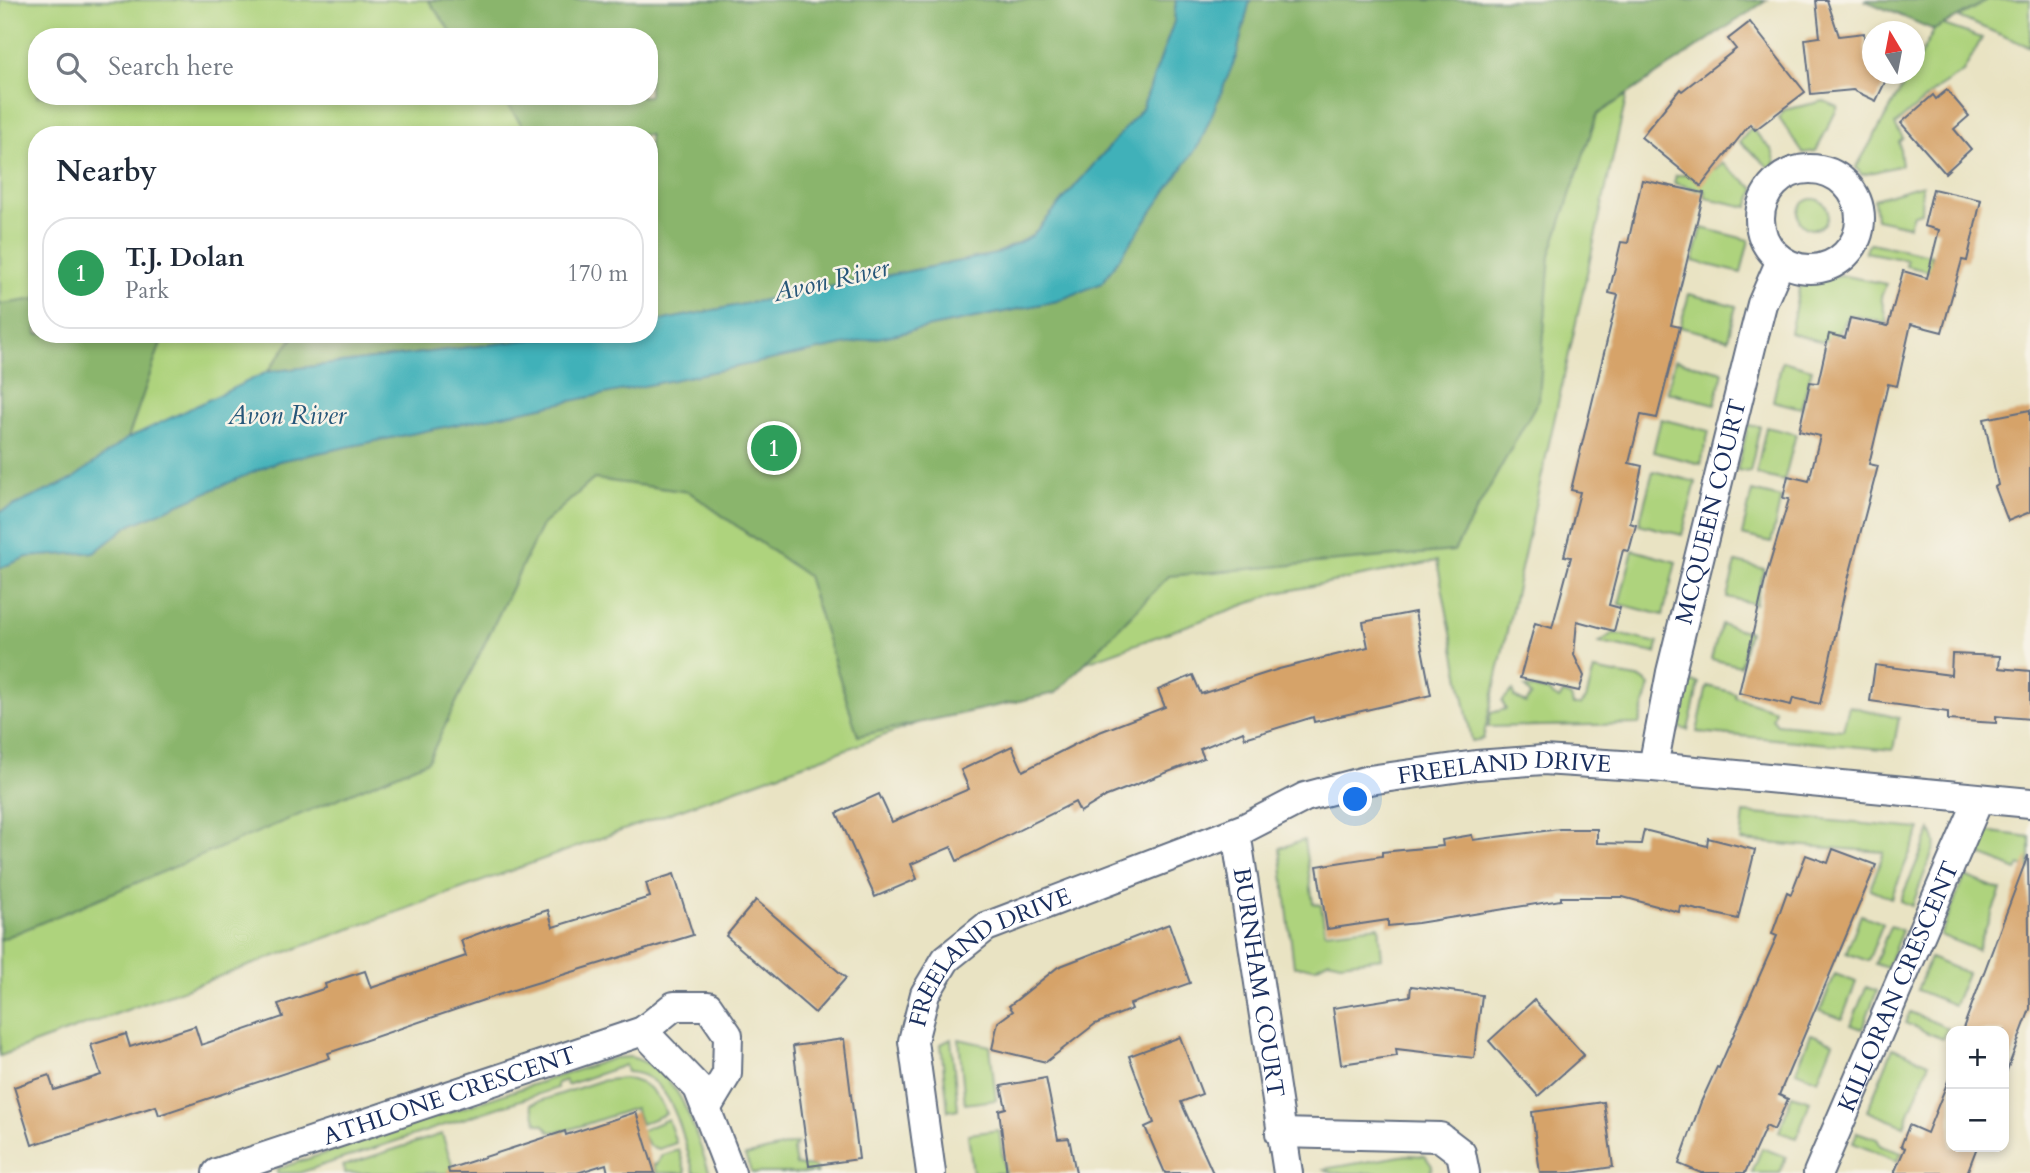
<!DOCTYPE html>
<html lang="en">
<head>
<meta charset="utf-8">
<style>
	:root { --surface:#fff; --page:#f2f2f3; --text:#1f2937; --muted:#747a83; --line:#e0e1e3; --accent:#111827 }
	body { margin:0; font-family:Cardo,serif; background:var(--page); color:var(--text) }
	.controls { position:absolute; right:21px; bottom:21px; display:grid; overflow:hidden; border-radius:14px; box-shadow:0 4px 10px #0003 }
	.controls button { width:63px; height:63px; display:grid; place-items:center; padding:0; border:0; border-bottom:2px solid var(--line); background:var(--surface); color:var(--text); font:35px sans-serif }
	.compass { position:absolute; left:1862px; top:21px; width:63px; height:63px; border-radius:50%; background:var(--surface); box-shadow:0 4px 10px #0003; rotate:350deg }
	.you { position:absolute; left:1356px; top:800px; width:24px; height:24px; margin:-18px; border:5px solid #fff; border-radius:50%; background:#1a73e8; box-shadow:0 0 0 10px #1a73e833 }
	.badge { display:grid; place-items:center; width:46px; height:46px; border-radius:50%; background:var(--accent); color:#fff; font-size:23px; font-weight:700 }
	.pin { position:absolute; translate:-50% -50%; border:4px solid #fff; box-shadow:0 2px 7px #0006 }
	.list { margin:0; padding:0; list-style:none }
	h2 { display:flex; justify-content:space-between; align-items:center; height:91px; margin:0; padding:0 28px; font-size:30px }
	h2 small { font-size:23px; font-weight:400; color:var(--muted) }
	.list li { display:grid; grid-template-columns:46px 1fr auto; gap:21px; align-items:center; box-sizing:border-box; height:112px; margin:0 14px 14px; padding:0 14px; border:2px solid var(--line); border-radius:28px }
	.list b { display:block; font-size:26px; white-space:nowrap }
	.list p { margin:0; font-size:23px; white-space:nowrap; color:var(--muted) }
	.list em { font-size:23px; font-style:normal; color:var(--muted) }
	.icon { flex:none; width:38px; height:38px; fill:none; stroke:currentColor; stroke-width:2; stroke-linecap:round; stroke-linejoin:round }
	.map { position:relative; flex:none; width:2030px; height:1173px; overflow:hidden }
	.search { position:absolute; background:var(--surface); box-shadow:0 4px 10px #0003; left:28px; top:28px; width:630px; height:77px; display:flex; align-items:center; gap:18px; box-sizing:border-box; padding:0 24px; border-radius:28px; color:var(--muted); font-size:26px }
	.panel { position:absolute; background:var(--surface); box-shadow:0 4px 10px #0003; left:28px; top:126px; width:630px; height:217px; border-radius:28px }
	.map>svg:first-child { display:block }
	.green { fill:#aed37d; stroke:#64816e; stroke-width:2; fill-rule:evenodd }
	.forest { fill:#8ab56c; stroke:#527265; stroke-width:2 }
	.water { fill:#41b1b9; stroke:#2e708c; stroke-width:2 }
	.building { fill:#d6a369 }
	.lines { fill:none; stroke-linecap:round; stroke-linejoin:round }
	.street-casing { stroke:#636e81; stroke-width:32 }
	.street { stroke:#fff; stroke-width:28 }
	.labels { text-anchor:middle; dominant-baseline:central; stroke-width:5; stroke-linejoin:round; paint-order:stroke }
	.street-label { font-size:24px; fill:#1b2f5e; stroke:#f7f3e8 }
	.water-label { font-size:26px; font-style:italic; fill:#265679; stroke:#f7f3e8 }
</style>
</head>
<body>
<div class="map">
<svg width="2030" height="1173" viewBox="0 0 2030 1173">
	<rect width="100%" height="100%" fill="#f7f3e8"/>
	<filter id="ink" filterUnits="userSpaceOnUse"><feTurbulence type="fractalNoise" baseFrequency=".0143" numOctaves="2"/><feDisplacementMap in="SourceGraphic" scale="14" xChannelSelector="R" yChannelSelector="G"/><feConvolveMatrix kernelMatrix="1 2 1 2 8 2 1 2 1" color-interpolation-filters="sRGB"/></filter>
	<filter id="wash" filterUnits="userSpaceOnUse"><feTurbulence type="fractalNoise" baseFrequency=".00686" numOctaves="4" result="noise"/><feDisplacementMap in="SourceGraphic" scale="28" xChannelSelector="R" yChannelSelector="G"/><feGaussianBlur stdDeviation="1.57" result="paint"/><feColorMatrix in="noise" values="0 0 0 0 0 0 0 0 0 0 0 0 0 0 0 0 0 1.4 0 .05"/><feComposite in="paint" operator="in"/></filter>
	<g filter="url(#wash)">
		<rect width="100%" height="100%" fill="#e9e3c3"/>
		<g class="green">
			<path d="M0,0H1648L1483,739L1472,741L1437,561L1277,593L0,1056ZM37,37H649V96H37ZM37,135H649V334H37Z"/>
			<path d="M1917,0H2030V47Z"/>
			<path d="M1938,23L1982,38L1963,72L1938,88L1895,125L1903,138L1899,142L1902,165L1862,175L1856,168L1910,74H1914L1915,65Z"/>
			<path d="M1824,101L1838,107L1816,151L1803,153L1779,118L1784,110Z"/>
			<path d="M1751,128L1772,150L1776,163L1770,168L1740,142Z"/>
			<path d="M1697,162L1716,169L1722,163L1755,189L1748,207L1706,198L1705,191L1674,183L1676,175H1685Z"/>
			<path d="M1922,185L1921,212L1913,214L1909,226L1876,219L1874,199Z"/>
			<circle cx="1813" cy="214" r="15"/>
			<path d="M1702,228L1749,240L1741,273L1693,261Z"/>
			<path d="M1870,243L1931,255L1932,272L1906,266L1907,260L1865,252Z"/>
			<path d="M1840,275L1886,284L1881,297L1887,323L1849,315L1839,333L1823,342L1790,333L1800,284Z"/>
			<path d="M1689,294L1736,306L1728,339L1680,327Z"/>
			<path d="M1675,360L1723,372L1715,404L1667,392Z"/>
			<path d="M1782,361L1812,369L1801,408L1773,401Z"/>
			<path d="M1661,419L1709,431L1701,464L1653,452Z"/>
			<path d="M1748,426H1760L1750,472L1737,470Z"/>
			<path d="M1766,427L1796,434L1784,481L1756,474Z"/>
			<path d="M1653,471L1696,482L1682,535L1639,524Z"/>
			<path d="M1752,491L1781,498L1771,542L1742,535Z"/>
			<path d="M1633,550L1676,562L1663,615L1619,604Z"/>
			<path d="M1736,562L1764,569L1755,604L1727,597Z"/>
			<path d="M1721,624L1749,632L1740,666L1711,659Z"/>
			<path d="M1613,633L1658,643L1656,653L1599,643Z"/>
			<path d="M1594,670L1642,679L1650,685L1639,724L1488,727L1491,713L1506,709L1502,701L1513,690L1514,697L1526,703L1531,696L1525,687L1547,691L1559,699L1564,693L1571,697L1573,705H1581L1586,699Z"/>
			<path d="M1687,681L1699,683L1688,730L1680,728L1678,722Z"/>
			<path d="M1707,686L1735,693V697L1775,710L1772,718L1777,724L1843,730L1849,706L1899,718L1893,750L1697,732Z"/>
			<path d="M1744,813L1920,829L1891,898L1870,889L1884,852L1741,841Z"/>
			<path d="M1931,830L1936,843L1912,906L1900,901Z"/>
			<path d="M1983,831L2030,837V869L2020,865L2017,870L1976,853Z"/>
			<path d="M1304,840L1313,903L1321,905L1325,932L1379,926L1382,958L1340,963L1329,960L1316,967H1294L1280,848Z"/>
			<path d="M1965,876L2001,890L1977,950L1940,935Z"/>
			<path d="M1861,915L1883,923L1868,961L1846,953Z"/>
			<path d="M1890,926L1902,930L1887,968L1875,964Z"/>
			<path d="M1930,958L1967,973L1954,1005L1917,990Z"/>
			<path d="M1835,974L1856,982L1842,1019L1820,1011Z"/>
			<path d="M1866,987L1877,991L1862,1029L1851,1025Z"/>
			<path d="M1910,1012L1948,1028L1942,1039L1905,1023Z"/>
			<path d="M1811,1034L1833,1042L1818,1080L1796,1071Z"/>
			<path d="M951,1039L958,1109L948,1111L941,1044Z"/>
			<path d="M959,1039L990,1046L996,1100L965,1104Z"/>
			<path d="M1893,1048L1929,1063L1904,1126L1867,1111Z"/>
			<path d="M630,1057C683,1070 692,1128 710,1173H694C682,1137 674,1073 627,1072L625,1065L567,1085L565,1080L557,1083V1088L299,1173H277V1169L614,1058Z"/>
			<path d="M624,1078C648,1083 658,1092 666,1114L641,1124L635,1108L568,1130L550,1132L544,1125L537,1123L531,1104L600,1081Z"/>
			<path d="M1792,1095L1810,1101L1797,1138L1779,1132Z"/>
			<path d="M668,1119L676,1143L659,1149L649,1146L640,1131Z"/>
			<path d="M999,1130L1005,1173H973L968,1134Z"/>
			<path d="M1857,1132L1877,1139L1881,1146L1902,1153L1897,1161L1853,1143Z"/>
			<path d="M442,1134L455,1173H345L343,1166Z"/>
			<path d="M797,1143L793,1150L796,1165L815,1167L817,1173H752L745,1156Z"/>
			<path d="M1762,1148L1786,1157L1780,1173H1752Z"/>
			<path d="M679,1150L686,1173H657L654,1165L658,1163L662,1155Z"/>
			<path d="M1407,1155L1425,1156L1432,1166L1430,1173H1332L1324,1169Z"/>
		</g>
		<g class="forest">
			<path d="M428,0H1176L1174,22L1142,109L1032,236L995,254L649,323V135H508L522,125L501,96H649V37H455Z"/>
			<path d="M1250,0H1767L1597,115L1550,255L1539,399L1454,551L1169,576L1056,693L858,736L807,576L689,492L594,479L542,525L428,761L0,940V568L27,557L95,552L128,526L279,461L1057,301L1102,283L1236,57Z"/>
			<path d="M1864,0H1989L1934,30Z"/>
			<path d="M37,299V334H164L128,438L71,480L0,512V304Z"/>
			<path d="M296,334H575L267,372Z"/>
		</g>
		<path class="water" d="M1176,0H1250L1236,57L1200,143L1102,283L1057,301L279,461L128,526L95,552L27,557L0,568V512L71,480L128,438L267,372L575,334H649V323L996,254L1032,236L1142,109L1174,22Z"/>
		<g id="blocks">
			<g class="building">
				<path d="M1816,0H1827L1839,36L1864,33L1866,64L1872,66V74H1889L1876,101L1853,90L1811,94L1805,39L1820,37Z"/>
				<path d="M1750,22L1805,92L1755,130L1750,124L1701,186L1641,137L1680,89L1682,91L1736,49L1728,39Z"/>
				<path d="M1947,90L1969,116L1954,129L1971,149L1945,173L1901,123L1933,95L1936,99Z"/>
				<path d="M1642,180L1704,193L1671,325L1680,327L1657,418L1641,415L1629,463L1642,466L1630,523L1636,525L1629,551L1623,550L1609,605L1620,608L1614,631L1577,621L1574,655L1584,676L1579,691L1520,678L1535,623L1552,628L1571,557L1564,556L1580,492L1571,490L1618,295L1609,293L1621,242L1628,243Z"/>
				<path d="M1933,189L1981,200L1967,261L1962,260L1942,332L1911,324L1897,386L1888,384L1869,464L1878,466L1844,595L1820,704L1793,698L1791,705L1739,693L1766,576L1789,499L1783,498L1788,476L1809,481L1820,436L1799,431L1810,382L1818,383L1829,334L1845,338L1850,318L1888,326L1903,271L1927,278L1939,230L1924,226Z"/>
				<path d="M2030,410V512L2008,521L1995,487L1998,485L1984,419Z"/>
				<path d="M1415,612L1431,695L1314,722L1313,717L1245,738L1243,731L1200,749L1204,758L1107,796L1080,812L1075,802L957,861L951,847L911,864L917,879L875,897L837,813L879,794L892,822L969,789L961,770L1012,746L1023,771L1097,733L1165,707L1158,690L1193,675L1201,694L1279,669L1368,647L1363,622Z"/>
				<path d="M1952,654L2000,656L1999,668L2030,671V719L1996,716V723L1948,720V712L1870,701L1875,665L1951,675Z"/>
				<path d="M1560,829H1597V843L1641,844L1644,830L1707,846L1708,838L1755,850L1738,919L1680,906L1679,912L1623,897H1561V900L1418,923L1388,926V920L1327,929L1317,866L1382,856V852L1443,846L1442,840L1472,835L1473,840Z"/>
				<path d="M1833,849L1876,865L1779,1095L1788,1099L1774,1130L1766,1126L1745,1173H1701L1679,1164L1701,1102L1717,1067L1719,1068L1777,936L1772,934L1787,892L1791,894L1806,855L1828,863Z"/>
				<path d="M2028,855L2030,1009L2006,1073L2004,1031H1962Z"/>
				<path d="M674,874L693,935L510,991L328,1053L330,1058L159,1115L156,1106L32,1145L14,1087L49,1075L54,1090L101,1075L91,1045L126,1034L130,1047L195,1026L201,1045L283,1017L278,1004L326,988L325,984L365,971L371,988L466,956L461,940L507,923L548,910L553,927L650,897L646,883Z"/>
				<path d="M756,900L846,978L815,1013L726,936Z"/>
				<path d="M1169,924L1190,983L1130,1004L1132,1009L1095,1024L1046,1062L992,1049L998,1022L1013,1011L1009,1006L1058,967Z"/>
				<path d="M1411,986L1482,995L1474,1058L1396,1049L1397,1056L1341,1064L1333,1008L1410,996Z"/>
				<path d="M1534,1000L1584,1055L1538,1096L1489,1041Z"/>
				<path d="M1180,1037L1202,1094L1181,1102L1213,1173H1165L1145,1127L1154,1123L1129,1056Z"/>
				<path d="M844,1039L859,1159L809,1166L793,1046Z"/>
				<path d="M1950,1076L1951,1147H1977L1967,1173H1894L1905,1148L1901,1146L1909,1125L1927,1133Z"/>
				<path d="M1046,1078L1058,1139L1069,1138L1076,1173H1007L999,1110L1006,1108L1001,1086Z"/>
				<path d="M1604,1102L1613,1167L1572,1173H1540L1532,1112Z"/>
				<path d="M636,1112L655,1173H608L606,1164L577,1173H449L448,1169L565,1131L566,1135Z"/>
			</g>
		</g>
	</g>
	<g filter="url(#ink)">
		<use href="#blocks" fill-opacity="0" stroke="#636e81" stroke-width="2"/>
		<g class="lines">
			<defs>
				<g id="street">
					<circle cx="1810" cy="219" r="50"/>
					<path id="s1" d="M1653,767L1671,672L1753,339L1762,304L1781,260"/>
					<path id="s2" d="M1236,832L1288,1173"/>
					<path d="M643,1031L674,1006H708L728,1035L727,1074L706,1109"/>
					<path d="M1280,1133L1440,1137L1461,1153L1465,1173"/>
					<path id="s3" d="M217,1173L643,1031L698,1088L731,1173"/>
					<path id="s4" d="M931,1173L913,1041L925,994L946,959L986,927L1245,828L1305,797L1369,780L1476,765L1543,760L1653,767L2030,803"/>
					<path id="s5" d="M1818,1173L1979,799"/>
				</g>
			</defs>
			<use href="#street" class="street-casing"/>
			<use href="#street" class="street"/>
		</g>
	</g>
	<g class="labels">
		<g class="street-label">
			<text stroke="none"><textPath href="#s1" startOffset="262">MCQUEEN COURT</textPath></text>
			<text stroke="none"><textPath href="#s4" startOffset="821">FREELAND DRIVE</textPath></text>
			<text stroke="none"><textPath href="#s4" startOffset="256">FREELAND DRIVE</textPath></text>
			<text stroke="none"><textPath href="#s2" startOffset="152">BURNHAM COURT</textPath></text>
			<text stroke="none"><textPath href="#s5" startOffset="203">KILLORAN CRESCENT</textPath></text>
			<text stroke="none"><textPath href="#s3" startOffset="245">ATHLONE CRESCENT</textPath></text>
		</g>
		<g class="water-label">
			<text transform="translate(831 280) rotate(-13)">Avon River</text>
			<text x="287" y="415">Avon River</text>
		</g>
	</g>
</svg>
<div class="controls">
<button>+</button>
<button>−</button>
</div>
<svg class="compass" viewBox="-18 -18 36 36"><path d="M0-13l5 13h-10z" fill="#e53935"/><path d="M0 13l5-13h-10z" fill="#747a83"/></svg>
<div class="you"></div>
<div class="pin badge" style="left:774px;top:448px;background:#2e9e5b">1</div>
<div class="search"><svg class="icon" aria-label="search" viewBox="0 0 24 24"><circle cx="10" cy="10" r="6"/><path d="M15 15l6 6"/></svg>Search here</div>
<section class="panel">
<h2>Nearby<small></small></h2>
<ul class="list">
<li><span class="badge" style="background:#2e9e5b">1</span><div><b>T.J. Dolan</b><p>Park</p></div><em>170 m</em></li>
</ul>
</section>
</div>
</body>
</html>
